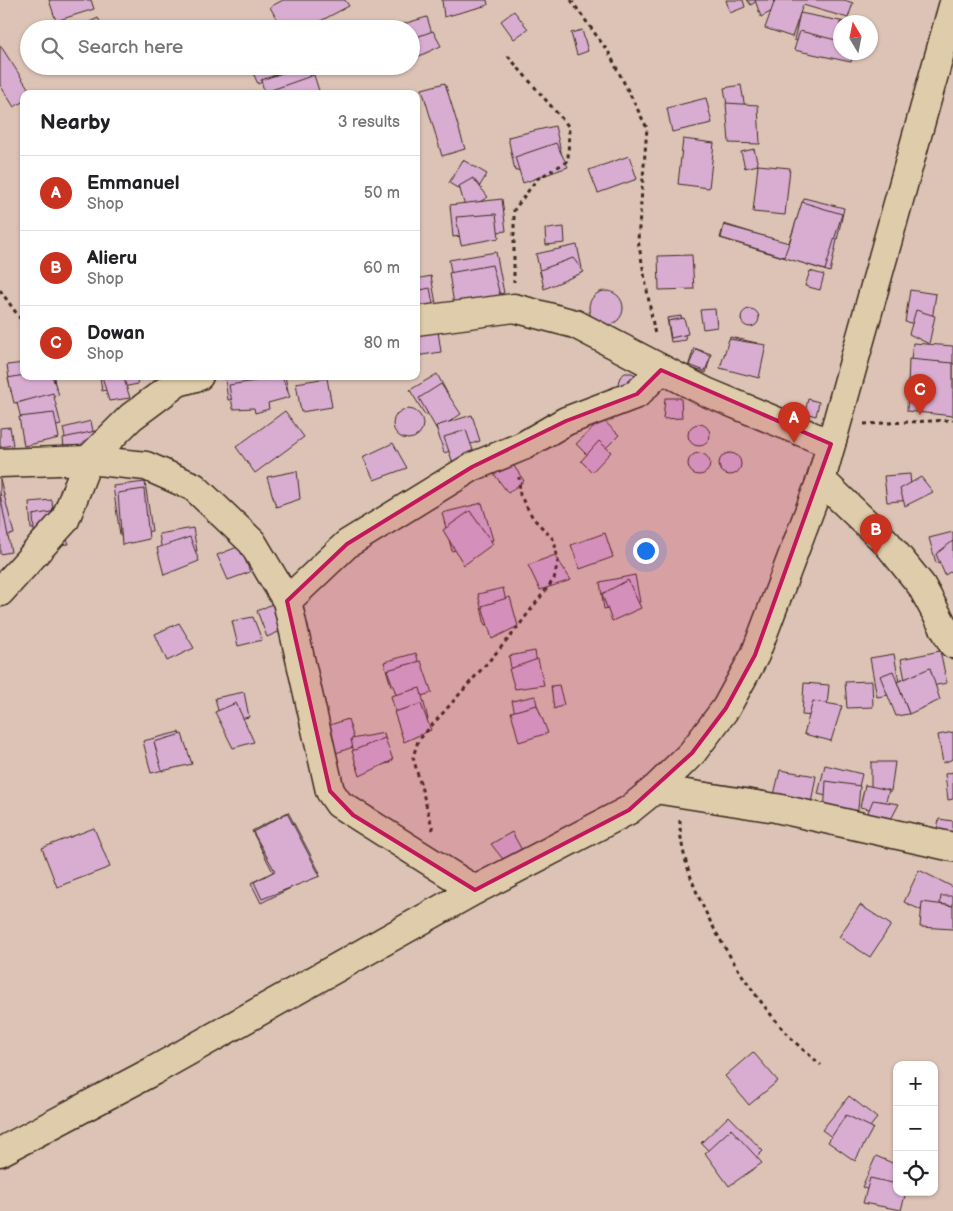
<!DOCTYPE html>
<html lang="en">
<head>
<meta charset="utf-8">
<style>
	:root { --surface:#fff; --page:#f2f2f2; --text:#202124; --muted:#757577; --line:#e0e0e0; --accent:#c8321e }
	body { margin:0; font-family:"Balsamiq Sans",sans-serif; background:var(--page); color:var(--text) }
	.controls { position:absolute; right:15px; bottom:15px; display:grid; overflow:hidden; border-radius:10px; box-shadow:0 1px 4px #0004 }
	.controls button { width:45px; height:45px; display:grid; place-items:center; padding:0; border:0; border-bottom:1px solid var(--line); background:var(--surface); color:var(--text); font:25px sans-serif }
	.compass { position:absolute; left:833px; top:15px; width:45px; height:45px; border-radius:50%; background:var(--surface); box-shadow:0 1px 4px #0004; rotate:350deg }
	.you { position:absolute; left:645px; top:550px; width:18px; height:18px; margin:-12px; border:4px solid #fff; border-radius:50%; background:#1a73e8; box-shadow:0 0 0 8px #1a73e833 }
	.badge { display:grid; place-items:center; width:32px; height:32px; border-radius:50%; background:var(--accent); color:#fff; font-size:16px; font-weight:700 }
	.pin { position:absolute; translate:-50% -41px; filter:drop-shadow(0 1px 2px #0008) }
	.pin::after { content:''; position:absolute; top:26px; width:18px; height:15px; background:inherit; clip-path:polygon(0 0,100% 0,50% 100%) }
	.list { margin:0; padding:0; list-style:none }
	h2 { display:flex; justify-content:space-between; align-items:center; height:65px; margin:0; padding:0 20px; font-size:21px }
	h2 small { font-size:16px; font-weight:400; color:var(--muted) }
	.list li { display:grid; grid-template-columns:32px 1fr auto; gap:15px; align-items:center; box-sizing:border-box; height:75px; padding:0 20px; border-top:1px solid var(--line) }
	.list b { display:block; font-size:19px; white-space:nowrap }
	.list p { margin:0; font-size:16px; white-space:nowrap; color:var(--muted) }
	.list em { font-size:16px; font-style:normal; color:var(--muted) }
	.icon { flex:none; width:28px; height:28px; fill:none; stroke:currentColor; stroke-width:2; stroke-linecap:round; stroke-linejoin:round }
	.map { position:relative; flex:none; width:953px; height:1211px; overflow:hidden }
	.search { position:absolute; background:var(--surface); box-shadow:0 1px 4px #0004; left:20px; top:20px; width:400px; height:55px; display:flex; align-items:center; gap:12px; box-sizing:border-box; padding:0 18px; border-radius:28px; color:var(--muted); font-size:19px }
	.panel { position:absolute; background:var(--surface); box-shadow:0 1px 4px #0004; left:20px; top:90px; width:400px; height:290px; border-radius:10px }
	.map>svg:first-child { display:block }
	.building { fill:#d9add2; stroke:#3b2a1e }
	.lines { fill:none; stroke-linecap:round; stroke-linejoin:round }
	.street-casing { stroke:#3b2a1e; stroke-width:31 }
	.secondary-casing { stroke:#3b2a1e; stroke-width:31 }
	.path { stroke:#3b2a1e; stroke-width:3; stroke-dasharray:4 4; stroke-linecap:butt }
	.street { stroke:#deccaa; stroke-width:28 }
	.secondary { stroke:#deccaa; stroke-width:28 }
	.marked { fill:#c2185b; fill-opacity:0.2; stroke:#c2185b; stroke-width:4; stroke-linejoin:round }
</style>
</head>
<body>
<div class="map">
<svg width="953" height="1211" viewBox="0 0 953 1211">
	<rect width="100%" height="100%" fill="#dcc3b6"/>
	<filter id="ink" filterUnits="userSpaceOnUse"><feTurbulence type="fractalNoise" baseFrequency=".02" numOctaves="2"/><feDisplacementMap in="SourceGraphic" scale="10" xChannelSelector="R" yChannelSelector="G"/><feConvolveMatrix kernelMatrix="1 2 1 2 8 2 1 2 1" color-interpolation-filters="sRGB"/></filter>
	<g filter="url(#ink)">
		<g class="building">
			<path d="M49,0H91L94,9L56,21Z"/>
			<path d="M283,0H345L349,6L309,27L282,29L270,7Z"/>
			<path d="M442,0H487L488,5L444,17Z"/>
			<path d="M726,0H743L745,7L730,13Z"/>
			<path d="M747,0H758L751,5Z"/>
			<path d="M755,0H773L776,9L761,17Z"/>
			<path d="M775,0H844L853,3L848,18L803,5L792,37L765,28Z"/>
			<path d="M514,11L528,29L514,39L501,21Z"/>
			<path d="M800,13L845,22H840V49L794,40Z"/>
			<path d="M427,17L434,40L411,47V29H397L396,26Z"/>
			<path d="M98,18L104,29H75Z"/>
			<path d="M582,30L588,51L577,55L571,33Z"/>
			<path d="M433,31L441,46L413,59L411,39Z"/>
			<path d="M800,31L840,41V52H854L851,62L794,50Z"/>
			<path d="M0,45L32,94H24V101L14,107L0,85Z"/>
			<path d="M250,66H277L280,72L258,84Z"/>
			<path d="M304,66H307L316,94H265L261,80Z"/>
			<path d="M314,75L320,94L263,93Z"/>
			<path d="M445,83L465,149L442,156L422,89Z"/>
			<path d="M741,85L749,131L732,134L724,88Z"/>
			<path d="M706,98L712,123L672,132L667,108Z"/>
			<path d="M726,103L758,105L760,144L729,143Z"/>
			<path d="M555,126L563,160L515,171L508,137Z"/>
			<path d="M683,139L714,143L709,188L678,184Z"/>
			<path d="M556,143L568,167L523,183L515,157Z"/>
			<path d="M754,149L758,165L745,168L741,152Z"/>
			<path d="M629,156L637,179L598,193L589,170Z"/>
			<path d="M463,160L487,174L473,197L449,183Z"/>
			<path d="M758,165L790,168L785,215L753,212Z"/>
			<path d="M473,178L488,197L466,210L459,186Z"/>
			<path d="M804,198L844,208L830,272L784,257Z"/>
			<path d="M502,199L506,231L453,237L450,205Z"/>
			<path d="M802,202L842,214L825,270L720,238L724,224L789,244Z"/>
			<path d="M496,214L499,238L461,245L456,217Z"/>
			<path d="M724,225L789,243L784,257L721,238Z"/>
			<path d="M564,227L565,243L546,245L545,229Z"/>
			<path d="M577,245L582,268L541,277L536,254Z"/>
			<path d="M496,252L504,293L456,302L449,260Z"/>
			<path d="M692,255L694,289L659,290L658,256Z"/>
			<path d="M573,258L584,272L544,289L540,270Z"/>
			<path d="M492,265L504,310L455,311L449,273Z"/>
			<path d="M810,271L824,275L820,290L805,286Z"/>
			<path d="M431,276L437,309L416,312V279Z"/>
			<path d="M430,288L436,320L424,321L416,303V291Z"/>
			<path d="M910,290L936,294L931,326L905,322Z"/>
			<circle cx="606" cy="308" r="17"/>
			<circle cx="750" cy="318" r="9"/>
			<path d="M715,309L717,327L703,329L700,310Z"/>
			<path d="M916,310L935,316L929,344L909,334Z"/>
			<path d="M681,316L686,340L671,342L667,318Z"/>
			<path d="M684,318L688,334L671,338L668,321Z"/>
			<path d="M438,331L441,352L416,356V334Z"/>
			<path d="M730,337L757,343L751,369L724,363Z"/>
			<path d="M729,339L766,345L759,378L720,368Z"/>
			<path d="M913,343L953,346V398L907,394Z"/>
			<path d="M694,348L711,354L706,373L688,367Z"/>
			<path d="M696,349L711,356L705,371L689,365Z"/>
			<path d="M909,359L953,363V416L907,411Z"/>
			<path d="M24,363V376H54L55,386L11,392L7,365Z"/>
			<path d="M625,373H632L638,377L626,394L618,383L620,377Z"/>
			<path d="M437,374L451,400L425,415L410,390Z"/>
			<path d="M24,375L52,376L59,395L14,403L8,378Z"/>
			<path d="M100,376H136L138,384L102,391Z"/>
			<path d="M102,376H123L130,398L109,401Z"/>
			<path d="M241,376H285L288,391L228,400L225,379Z"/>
			<path d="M282,377L290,397L268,403L269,409L255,413L254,408L233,409L229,385Z"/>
			<path d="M327,378L332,407L301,412L296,383Z"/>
			<path d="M441,384L461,414L437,430L419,398Z"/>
			<path d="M53,393L61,425L25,434L17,403Z"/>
			<path d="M665,398H681L682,418L663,419Z"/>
			<path d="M808,399L819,402L816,416L805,413Z"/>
			<circle cx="408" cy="424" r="15"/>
			<path d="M285,411L304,437L255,473L236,447Z"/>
			<path d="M54,413L59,438L24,446L19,417Z"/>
			<path d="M472,415L480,441L444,453L436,426Z"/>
			<path d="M602,419L619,435L593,461L576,444Z"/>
			<path d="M91,421L95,441L67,447L63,428Z"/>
			<circle cx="699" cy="435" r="11"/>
			<path d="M10,427L13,445L0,447V428Z"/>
			<path d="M100,430L111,452L65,460L63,438Z"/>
			<path d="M466,430L477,462L454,466L444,437Z"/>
			<path d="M599,441L611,452L592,472L581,461Z"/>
			<path d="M393,443L407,468L374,480L363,457Z"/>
			<circle cx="730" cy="464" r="11"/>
			<circle cx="699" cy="464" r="11"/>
			<path d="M512,463L524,481L508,493L494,474Z"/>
			<path d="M297,471L300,499L276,507L267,477Z"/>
			<path d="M910,474L912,500L887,502L884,476Z"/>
			<path d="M921,477L933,492L905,506L900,489Z"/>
			<path d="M0,479L14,534L0,537Z"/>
			<path d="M145,482L152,531L120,535L113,486Z"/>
			<path d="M144,489L149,539L122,545L118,493Z"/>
			<path d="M0,494L11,552L0,554Z"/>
			<path d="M52,500L54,527L31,529L29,502Z"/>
			<path d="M482,503L493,540L452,551L442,513Z"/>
			<path d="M56,511L69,544L35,546L33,515Z"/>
			<path d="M470,511L493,544L464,565L443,530Z"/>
			<path d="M193,528L197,551L163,557L159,534Z"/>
			<path d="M953,532V559L936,563L929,538Z"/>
			<path d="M605,533L613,557L580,569L571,545Z"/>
			<path d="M190,537L199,561L164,575L157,548Z"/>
			<path d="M953,541V570L945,575L936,554Z"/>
			<path d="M240,546L250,572L228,580L217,555Z"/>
			<path d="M555,555L571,580L540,590L528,565Z"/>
			<path d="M635,575L640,602L604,609L600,582Z"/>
			<path d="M628,580L641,608L612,621L602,594Z"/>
			<path d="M503,588L510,620L485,625L478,594Z"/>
			<path d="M510,597L518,626L492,639L482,606Z"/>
			<path d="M283,599L294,625L267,637L257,611Z"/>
			<path d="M253,617L262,640L238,646L232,621Z"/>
			<path d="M179,623L194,648L167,661L155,634Z"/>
			<path d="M535,651L538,671L512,675L509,656Z"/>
			<path d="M940,651L947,683L907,691L901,659Z"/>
			<path d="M416,653L423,677L391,686L384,662Z"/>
			<path d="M894,654L901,693L877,697L870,658Z"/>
			<path d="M538,659L544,685L515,689L509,669Z"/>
			<path d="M421,661L432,693L399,702L387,670Z"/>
			<path d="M930,668L940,700L909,714L897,682Z"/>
			<path d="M893,671L897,682L909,714L896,716L880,676Z"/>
			<path d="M872,681L873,707L847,708L845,682Z"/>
			<path d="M804,683L829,685L826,717L802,715Z"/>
			<path d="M559,685L564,705L554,709L551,686Z"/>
			<path d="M420,688L428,719L399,726L391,696Z"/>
			<path d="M244,692L249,717L221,723L215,698Z"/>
			<path d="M535,696L541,722L518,727L512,701Z"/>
			<path d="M813,701L842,706L831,741L804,734Z"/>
			<path d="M236,703L254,742L233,748L215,712Z"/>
			<path d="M421,704L431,730L404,742L394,712Z"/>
			<path d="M537,705L548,733L519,742L511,712Z"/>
			<path d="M348,719L356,746L333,754L327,726Z"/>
			<path d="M179,732L187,764L151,773L143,741Z"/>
			<path d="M953,732V759L943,763L938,735Z"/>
			<path d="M384,733L390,763L357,769L351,739Z"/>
			<path d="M182,734L192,764L162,771L154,742Z"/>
			<path d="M385,738L393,760L360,776L352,751Z"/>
			<path d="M871,762H895L891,791H871Z"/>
			<path d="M825,765L862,774L855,803L818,794Z"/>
			<path d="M780,770L816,776L810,809L773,799Z"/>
			<path d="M953,772V799L948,800L945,774Z"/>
			<path d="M826,781L860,786L857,820L824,814Z"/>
			<path d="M865,785L889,790L883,812L860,807Z"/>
			<path d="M873,800L899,804L888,825L864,822Z"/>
			<path d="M288,812L320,873L261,903L251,883L273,872L252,831Z"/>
			<path d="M287,813L320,876L262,899L254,882L275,871L253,832Z"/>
			<path d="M939,819L953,821V851L933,850Z"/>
			<path d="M94,828L110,867L57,887L42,848Z"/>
			<path d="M512,832L523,852L506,863L491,844Z"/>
			<path d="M919,870L953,887V897L942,920L904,902Z"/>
			<path d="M941,896H953V906L940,904Z"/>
			<path d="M922,902L953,906V929L920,927Z"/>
			<path d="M860,905L891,925L870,957L839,937Z"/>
			<path d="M753,1052L778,1081L749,1105L725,1076Z"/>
			<path d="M849,1096L877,1118L851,1151L822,1130Z"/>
			<path d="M846,1115L873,1128L855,1161L828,1142Z"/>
			<path d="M729,1116L763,1151L735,1178L701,1143Z"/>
			<path d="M731,1129L762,1163L729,1186L705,1153Z"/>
			<path d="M876,1156L897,1165V1192H903L897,1203L862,1187Z"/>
			<path d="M870,1178L897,1184V1192H906L901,1210L863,1203Z"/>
		</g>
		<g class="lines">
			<defs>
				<g id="street">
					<path d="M416,321L514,308L575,324L706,392L831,444"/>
					<path d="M0,463L88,460L146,466L194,487L252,542L287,601L330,791L339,804L475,890"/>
					<path d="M821,480L887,543L921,585L953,644"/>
					<path d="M0,592L65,520L88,460L131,417L178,382L199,376"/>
					<path d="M287,601L347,544L472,467L523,446L566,421L637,394L661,370"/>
					<path d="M655,789L776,808L953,847"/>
				</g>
				<path id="secondary" d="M0,1152L153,1071L475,890L629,810L655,789L692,753L726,708L755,655L821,480L953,6"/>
			</defs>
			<use href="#street" class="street-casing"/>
			<use href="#secondary" class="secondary-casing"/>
			<g class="path">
				<path d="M571,0L609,53L647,128L638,240L655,335"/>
				<path d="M508,56L569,127L568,161L537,179L514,210V282"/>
				<path d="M0,290L24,324"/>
				<path d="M864,424L953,420"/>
				<path d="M680,820C678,886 746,989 790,1037C799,1047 811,1056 821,1065"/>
				<path d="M433,830L413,757L418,741L511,636L554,579L558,561L554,540L533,518L520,495L519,477"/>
			</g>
			<use href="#street" class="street"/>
			<use href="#secondary" class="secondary"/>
		</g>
	</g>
	<path class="marked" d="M661,370L831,444L755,655L726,708L692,753L629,810L475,890L353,815L330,791L287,601L347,544L472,467L566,421L637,394Z"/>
</svg>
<div class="controls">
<button>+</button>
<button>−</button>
<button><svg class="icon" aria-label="locate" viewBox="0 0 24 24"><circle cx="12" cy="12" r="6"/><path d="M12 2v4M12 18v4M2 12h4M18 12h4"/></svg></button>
</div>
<svg class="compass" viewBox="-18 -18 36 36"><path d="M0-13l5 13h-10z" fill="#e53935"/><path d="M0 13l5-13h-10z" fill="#757577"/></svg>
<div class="you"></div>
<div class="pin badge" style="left:794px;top:443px">A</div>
<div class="pin badge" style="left:876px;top:555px">B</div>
<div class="pin badge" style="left:920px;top:415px">C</div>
<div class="search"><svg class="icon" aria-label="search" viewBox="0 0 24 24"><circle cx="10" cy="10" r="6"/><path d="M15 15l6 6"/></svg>Search here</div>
<section class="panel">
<h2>Nearby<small>3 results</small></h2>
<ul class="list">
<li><span class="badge">A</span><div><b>Emmanuel</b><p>Shop</p></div><em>50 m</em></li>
<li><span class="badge">B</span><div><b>Alieru</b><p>Shop</p></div><em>60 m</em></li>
<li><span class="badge">C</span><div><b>Dowan</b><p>Shop</p></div><em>80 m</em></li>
</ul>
</section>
</div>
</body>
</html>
